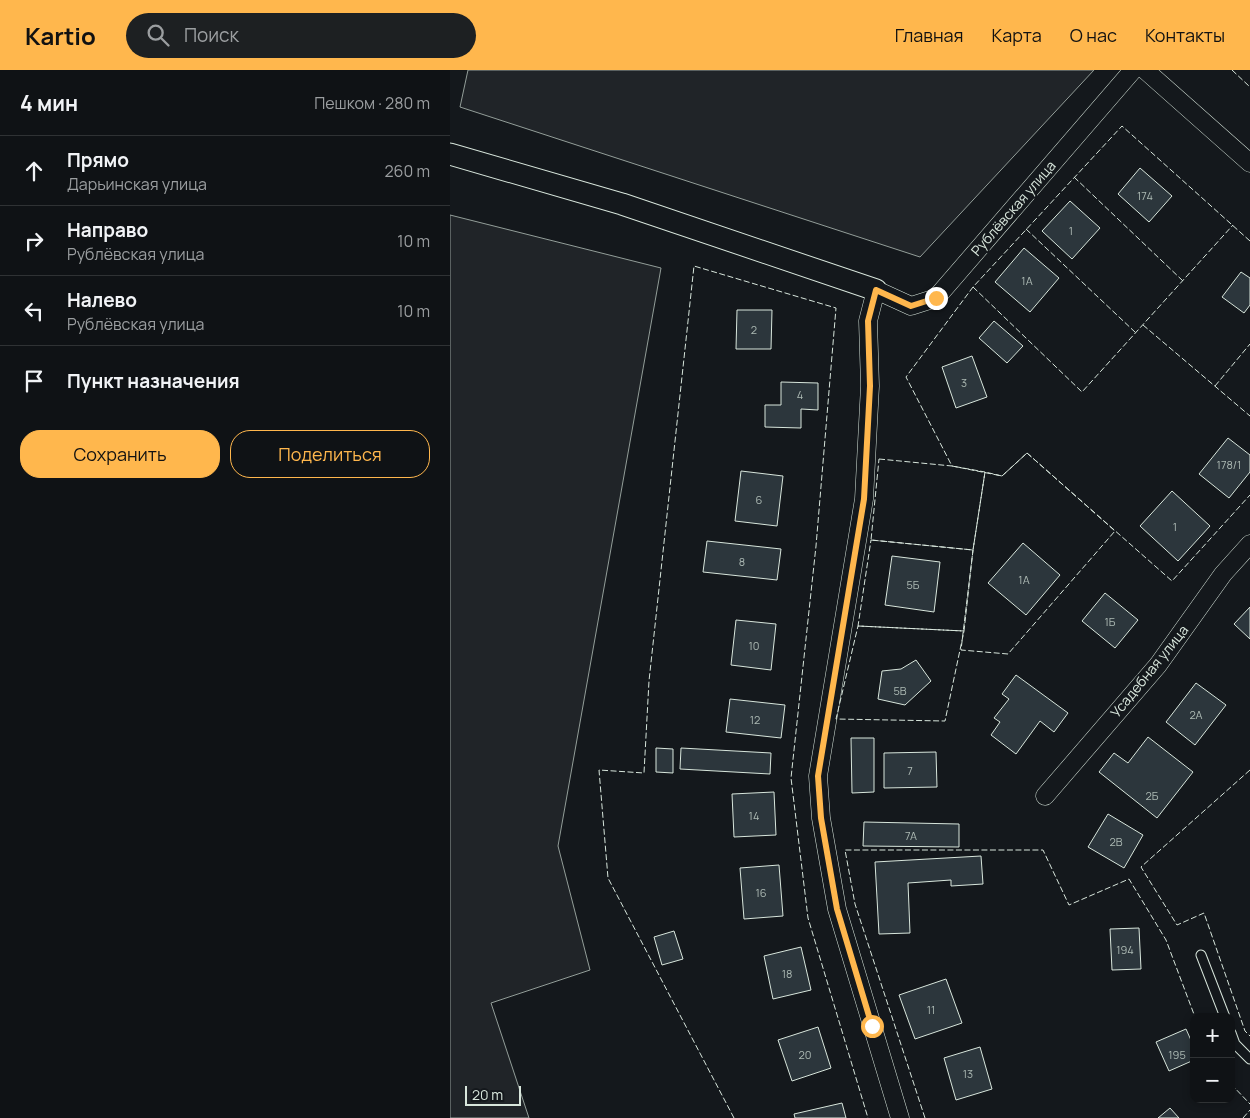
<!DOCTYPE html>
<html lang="ru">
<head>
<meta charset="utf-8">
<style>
	:root { --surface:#0f1215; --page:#1d2022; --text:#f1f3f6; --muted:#9b9ea0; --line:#2f3234; --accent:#ffb74d }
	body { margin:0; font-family:Manrope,sans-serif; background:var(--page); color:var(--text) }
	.controls { position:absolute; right:15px; bottom:15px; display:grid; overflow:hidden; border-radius:10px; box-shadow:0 2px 8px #0003 }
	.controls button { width:45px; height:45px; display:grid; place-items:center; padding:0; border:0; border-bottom:1px solid var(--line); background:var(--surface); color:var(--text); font:25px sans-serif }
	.scale { position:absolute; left:15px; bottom:12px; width:56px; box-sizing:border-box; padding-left:5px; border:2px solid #d8e6dc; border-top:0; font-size:14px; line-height:18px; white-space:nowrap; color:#d8e6dc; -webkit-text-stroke:4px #14181c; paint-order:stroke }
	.stop { position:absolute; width:15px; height:15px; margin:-11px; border:4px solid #ffb74d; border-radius:50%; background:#fff }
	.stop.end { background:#ffb74d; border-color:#fff; box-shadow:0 1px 5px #0008 }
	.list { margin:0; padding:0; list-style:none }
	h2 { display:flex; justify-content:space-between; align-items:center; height:65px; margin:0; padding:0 20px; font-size:21px }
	h2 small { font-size:16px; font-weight:400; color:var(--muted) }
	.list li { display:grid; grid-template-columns:32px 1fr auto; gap:15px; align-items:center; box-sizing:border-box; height:70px; padding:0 20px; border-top:1px solid var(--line) }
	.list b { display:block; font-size:19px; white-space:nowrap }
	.list p { margin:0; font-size:16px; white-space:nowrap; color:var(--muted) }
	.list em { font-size:16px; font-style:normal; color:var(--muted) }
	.actions { display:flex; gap:10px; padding:15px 20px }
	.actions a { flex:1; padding:11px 0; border:1px solid var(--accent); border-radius:20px; text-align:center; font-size:18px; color:var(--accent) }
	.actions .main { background:var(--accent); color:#111 }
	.icon { flex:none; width:28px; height:28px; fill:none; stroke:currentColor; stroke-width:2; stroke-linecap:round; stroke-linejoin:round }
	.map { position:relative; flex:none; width:800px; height:1048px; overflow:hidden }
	header { display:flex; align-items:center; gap:30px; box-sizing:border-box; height:70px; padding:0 25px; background:var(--accent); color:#111 }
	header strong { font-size:24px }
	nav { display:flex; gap:28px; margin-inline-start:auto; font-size:18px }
	.search { width:350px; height:45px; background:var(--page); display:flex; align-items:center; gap:12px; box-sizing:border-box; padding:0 18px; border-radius:28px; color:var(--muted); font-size:19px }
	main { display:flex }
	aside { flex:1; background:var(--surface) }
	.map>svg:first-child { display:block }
	.green { fill:#202428; stroke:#939e99 }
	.building { fill:#2c363c; stroke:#d8e6dc }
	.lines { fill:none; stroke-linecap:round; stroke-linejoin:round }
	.service-casing { stroke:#d8e6dc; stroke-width:11 }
	.minor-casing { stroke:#d8e6dc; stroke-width:19 }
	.tertiary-casing { stroke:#d8e6dc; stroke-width:23 }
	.service { stroke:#14181c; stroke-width:9 }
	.minor { stroke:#14181c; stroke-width:18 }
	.tertiary { stroke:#14181c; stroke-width:21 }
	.fence { stroke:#d8e6dc; stroke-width:1; stroke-dasharray:6 2.5; stroke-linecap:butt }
	.route { stroke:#ffb74d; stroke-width:6 }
	.labels { text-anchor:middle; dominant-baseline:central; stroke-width:4; stroke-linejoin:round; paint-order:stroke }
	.number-label { font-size:11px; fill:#adbab4 }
	.street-label { font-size:14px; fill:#d8e6dc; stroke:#14181c }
</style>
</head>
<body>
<header>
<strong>Kartio</strong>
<div class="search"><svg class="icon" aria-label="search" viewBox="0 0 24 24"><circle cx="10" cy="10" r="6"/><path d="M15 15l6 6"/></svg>Поиск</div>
<nav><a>Главная</a><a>Карта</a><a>О нас</a><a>Контакты</a></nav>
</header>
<main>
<aside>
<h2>4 мин<small>Пешком · 280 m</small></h2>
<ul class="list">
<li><svg class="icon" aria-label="ahead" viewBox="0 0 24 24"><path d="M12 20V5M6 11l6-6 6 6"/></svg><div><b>Прямо</b><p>Дарьинская улица</p></div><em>260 m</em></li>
<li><svg class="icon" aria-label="right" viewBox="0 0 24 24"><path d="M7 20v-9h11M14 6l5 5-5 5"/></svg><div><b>Направо</b><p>Рублёвская улица</p></div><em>10 m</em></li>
<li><svg class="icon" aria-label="left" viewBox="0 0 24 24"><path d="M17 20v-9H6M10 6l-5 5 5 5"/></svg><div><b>Налево</b><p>Рублёвская улица</p></div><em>10 m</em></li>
<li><svg class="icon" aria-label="arrive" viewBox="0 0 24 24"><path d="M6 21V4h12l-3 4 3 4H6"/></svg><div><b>Пункт назначения</b></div></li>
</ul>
<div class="actions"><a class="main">Сохранить</a><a>Поделиться</a></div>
</aside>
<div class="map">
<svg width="800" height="1048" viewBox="0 0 800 1048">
	<rect width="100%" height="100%" fill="#14181c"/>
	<g class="green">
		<path d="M18,0H644L470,187L10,37Z"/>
		<path d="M0,145L211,198L108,776L140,900L41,933L79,1048H0Z"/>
	</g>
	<g class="building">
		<path d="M690,98L722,126L699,152L668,124Z"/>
		<path d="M620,131L650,158L622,189L592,161Z"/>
		<path d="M574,178L609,208L580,242L545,212Z"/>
		<path d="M791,202L800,208V235L794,243L772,227Z"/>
		<path d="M287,240H322L321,279H286Z"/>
		<path d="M544,251L573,276L557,293L529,268Z"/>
		<path d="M522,286L537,327L506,338L492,297Z"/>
		<path d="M331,312L368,313V340L351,339V358L315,357V335H331Z"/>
		<path d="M778,368L800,385V402L779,428L749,404Z"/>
		<path d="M291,401L333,406L327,456L285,451Z"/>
		<path d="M722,421L760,456L728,491L690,456Z"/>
		<path d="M257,471L331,479L327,510L253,502Z"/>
		<path d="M573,473L610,505L576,545L538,513Z"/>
		<path d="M442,486L490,492L484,542L435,535Z"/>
		<path d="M655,523L688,550L665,578L632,551Z"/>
		<path d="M800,537V569L784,554Z"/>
		<path d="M286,550L326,554L321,600L281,595Z"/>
		<path d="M466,590L481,611L455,635L428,629L432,601L451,599Z"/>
		<path d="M566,605L618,643L604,662L590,651L566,684L541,665L550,652L544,648L559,629L552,624Z"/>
		<path d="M746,613L776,635L745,675L716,652Z"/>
		<path d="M280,629L335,635L331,668L276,662Z"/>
		<path d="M698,667L743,702L707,748L649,702L664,683L678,693Z"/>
		<path d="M401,668H424V722L402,723Z"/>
		<path d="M206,678L223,679V703L206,702Z"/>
		<path d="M231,678L321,683L320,704L230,699Z"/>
		<path d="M486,682L487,717L434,718V683Z"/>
		<path d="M324,722L326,765L284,767L282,724Z"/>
		<path d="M658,744L693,765L674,798L638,777Z"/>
		<path d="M414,752L509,754V777L413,776Z"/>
		<path d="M531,786L533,814L501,816V810L458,813L460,863L429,864L425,792Z"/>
		<path d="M329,795L333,846L294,849L290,798Z"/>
		<path d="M689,858L691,899L662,900L660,859Z"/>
		<path d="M224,861L233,889L212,895L204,867Z"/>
		<path d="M351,877L361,920L323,929L314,886Z"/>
		<path d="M496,909L512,953L465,969L449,925Z"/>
		<path d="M368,957L381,998L342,1011L328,970Z"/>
		<path d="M736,959L744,977V990L719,1001L706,972Z"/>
		<path d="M530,977L542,1019L506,1030L494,988Z"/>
		<path d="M392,1033L396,1048H345L344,1044Z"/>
		<path d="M720,1038L729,1048H708Z"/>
	</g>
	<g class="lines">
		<defs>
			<g id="service">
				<path d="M751,885L775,947"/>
				<path d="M781,963L785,974L800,989"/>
			</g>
			<g id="minor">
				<path d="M695,0L800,93"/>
				<path d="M595,726L708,595L773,504L800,474"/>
				<path d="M450,1048L387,839L371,748L368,706L414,429L420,316L418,251L426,220L461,236L486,228L683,0"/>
			</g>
			<path id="tertiary" d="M0,84L172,134L426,220"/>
		</defs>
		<use href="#service" class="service-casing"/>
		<use href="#minor" class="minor-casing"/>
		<use href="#tertiary" class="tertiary-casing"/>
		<use href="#service" class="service"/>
		<use href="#minor" class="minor"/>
		<use href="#tertiary" class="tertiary"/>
		<g class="fence">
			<path d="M782,0L800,17"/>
			<path d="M624,107L733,211"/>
			<path d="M576,159L686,263"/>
			<path d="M800,171L672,56L523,217L456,307L502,396L552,406L577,383L722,511L800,425"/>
			<path d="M523,217L632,322L783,155"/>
			<path d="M693,255L800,346"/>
			<path d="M765,316L800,274"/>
			<path d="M577,383L665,461L558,584L511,580L523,480L535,402L552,406Z"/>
			<path d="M429,389L502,396L535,402L523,480L421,470Z"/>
			<path d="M421,470L523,480L514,561L408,556Z"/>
			<path d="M408,556L514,561L495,651L386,649Z"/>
			<path d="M800,700L691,797L727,855L754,843L795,961L800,966"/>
			<path d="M781,1014L800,1034"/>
			<path d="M284,1048L158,808L149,700L194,703L199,611L244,196L386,238L366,476L341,708L358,848L418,1048"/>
			<path d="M475,1048L405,834L395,780H593L619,835L679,809L716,870L745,947"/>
			<path d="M793,1048L800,1040"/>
		</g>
	</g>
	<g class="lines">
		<path class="route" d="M422,956L387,839L371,748L368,706L414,429L420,316L418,251L426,220L461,236L486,228"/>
	</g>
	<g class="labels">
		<g class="number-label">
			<text x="695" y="125">174</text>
			<text x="621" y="160">1</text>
			<text x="577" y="210">1А</text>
			<text x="304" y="259">2</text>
			<text x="514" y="312">3</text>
			<text x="350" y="324">4</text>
			<text x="779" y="394">178/1</text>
			<text x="309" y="429">6</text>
			<text x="725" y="456">1</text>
			<text x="292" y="491">8</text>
			<text x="574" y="509">1А</text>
			<text x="463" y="514">5Б</text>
			<text x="660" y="551">1Б</text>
			<text x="304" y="575">10</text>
			<text x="450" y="620">5В</text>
			<text x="746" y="644">2А</text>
			<text x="305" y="649">12</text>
			<text x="460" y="700">7</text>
			<text x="702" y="725">2Б</text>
			<text x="304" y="745">14</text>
			<text x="461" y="765">7А</text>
			<text x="666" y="771">2В</text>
			<text x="311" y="822">16</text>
			<text x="675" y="879">194</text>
			<text x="337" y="903">18</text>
			<text x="481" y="939">11</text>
			<text x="355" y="984">20</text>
			<text x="727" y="984">195</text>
			<text x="518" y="1003">13</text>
		</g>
		<g class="street-label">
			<text transform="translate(563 138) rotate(-49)">Рублёвская улица</text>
			<text transform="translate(699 601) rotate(-51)">Усадебная улица</text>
		</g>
	</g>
</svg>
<div class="controls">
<button>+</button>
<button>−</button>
</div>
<div class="scale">20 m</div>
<div class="stop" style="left:422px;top:956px"></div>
<div class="stop end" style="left:486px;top:228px"></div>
</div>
</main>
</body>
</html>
